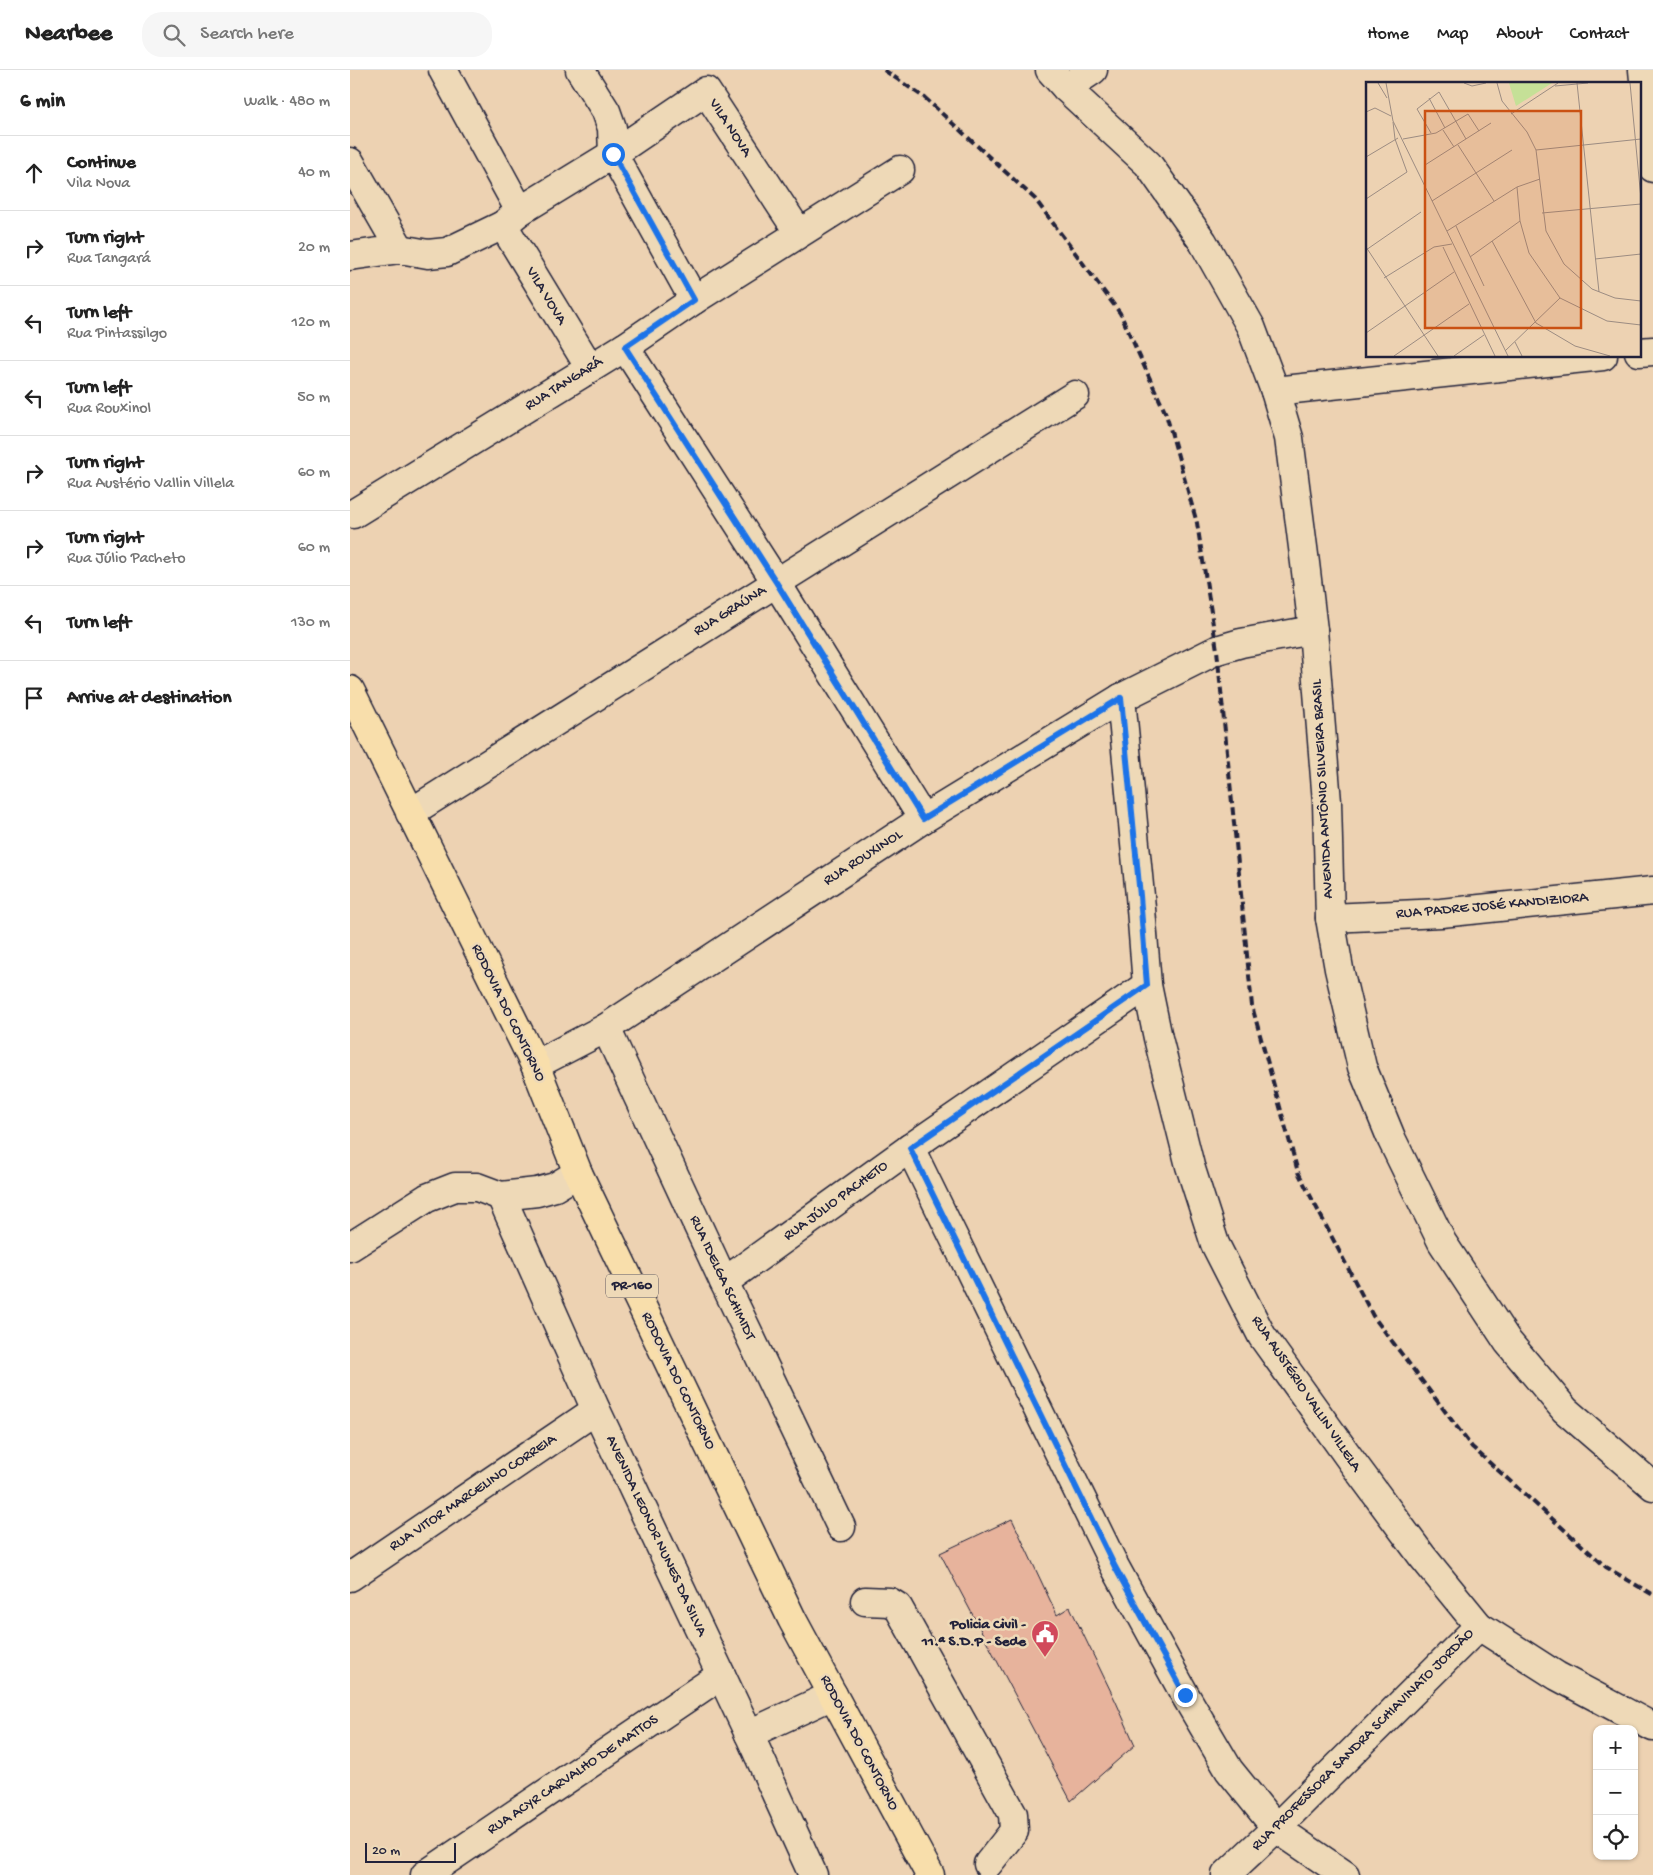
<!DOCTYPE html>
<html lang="en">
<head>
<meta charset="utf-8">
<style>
	:root { --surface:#fff; --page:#f6f6f6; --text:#222; --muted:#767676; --line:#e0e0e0 }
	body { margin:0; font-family:"Gochi Hand",sans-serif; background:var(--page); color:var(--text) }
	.controls { position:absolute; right:15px; bottom:15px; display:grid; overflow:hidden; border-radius:10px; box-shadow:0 1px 4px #0004 }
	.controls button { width:45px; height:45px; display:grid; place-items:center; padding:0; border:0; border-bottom:1px solid var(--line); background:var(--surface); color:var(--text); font:25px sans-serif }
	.scale { position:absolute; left:15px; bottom:12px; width:91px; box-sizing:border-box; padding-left:5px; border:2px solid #22223b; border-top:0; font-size:14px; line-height:18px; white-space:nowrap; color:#22223b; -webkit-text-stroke:4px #eed9b7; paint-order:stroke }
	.stop { position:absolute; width:15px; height:15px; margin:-11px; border:4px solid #1a73e8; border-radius:50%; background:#fff }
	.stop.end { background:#1a73e8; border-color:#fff; box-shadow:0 1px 5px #0008 }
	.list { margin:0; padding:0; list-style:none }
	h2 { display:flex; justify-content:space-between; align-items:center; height:65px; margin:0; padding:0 20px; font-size:21px }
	h2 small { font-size:16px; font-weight:400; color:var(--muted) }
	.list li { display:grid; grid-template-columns:32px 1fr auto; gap:15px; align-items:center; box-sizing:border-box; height:75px; padding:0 20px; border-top:1px solid var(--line) }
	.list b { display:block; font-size:19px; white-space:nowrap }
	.list p { margin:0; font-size:16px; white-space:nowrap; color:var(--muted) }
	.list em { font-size:16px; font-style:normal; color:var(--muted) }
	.icon { flex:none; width:28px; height:28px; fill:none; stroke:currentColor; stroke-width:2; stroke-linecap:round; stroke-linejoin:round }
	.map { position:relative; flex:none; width:1303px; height:1805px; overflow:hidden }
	header { display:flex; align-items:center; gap:30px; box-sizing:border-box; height:70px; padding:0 25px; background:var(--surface); border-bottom:1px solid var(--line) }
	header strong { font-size:24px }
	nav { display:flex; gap:28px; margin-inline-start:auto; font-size:18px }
	.search { width:350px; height:45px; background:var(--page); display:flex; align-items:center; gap:12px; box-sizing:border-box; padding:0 18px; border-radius:20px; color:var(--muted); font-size:19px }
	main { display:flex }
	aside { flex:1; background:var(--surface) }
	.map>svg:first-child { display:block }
	.building { fill:#e7b39c; stroke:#22223b }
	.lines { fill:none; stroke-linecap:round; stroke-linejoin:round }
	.minor-casing { stroke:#22223b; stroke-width:31 }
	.major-casing { stroke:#22223b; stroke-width:31 }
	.minor { stroke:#eed9b7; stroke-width:28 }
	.major { stroke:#f8deab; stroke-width:28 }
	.rail { stroke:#22223b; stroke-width:4; stroke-dasharray:8 4; stroke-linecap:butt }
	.route { stroke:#1a73e8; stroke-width:6 }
	.labels { text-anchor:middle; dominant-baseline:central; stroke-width:5; stroke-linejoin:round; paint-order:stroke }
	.shield { fill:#eed9b7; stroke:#5f5960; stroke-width:1 }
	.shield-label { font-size:14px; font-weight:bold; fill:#22223b }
	.street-label { font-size:15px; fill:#22223b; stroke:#eed9b7 }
	.poi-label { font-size:15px; font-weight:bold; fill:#22223b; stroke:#eed9b7; text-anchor:end }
	.inset-road { fill:none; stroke:#9c8c82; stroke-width:1 }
	.view { fill:#ca5113; fill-opacity:0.15; stroke:#ca5113; stroke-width:2.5 }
	.inset-edge { fill:none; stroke:#22223b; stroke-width:2.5 }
</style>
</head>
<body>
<header>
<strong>Nearbee</strong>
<div class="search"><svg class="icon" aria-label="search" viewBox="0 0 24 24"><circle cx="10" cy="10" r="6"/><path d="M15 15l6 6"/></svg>Search here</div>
<nav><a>Home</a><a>Map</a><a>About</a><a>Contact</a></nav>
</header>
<main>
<aside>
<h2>6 min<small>Walk · 480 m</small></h2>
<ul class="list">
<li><svg class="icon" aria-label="ahead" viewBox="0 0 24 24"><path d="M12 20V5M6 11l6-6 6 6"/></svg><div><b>Continue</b><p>Vila Nova</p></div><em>40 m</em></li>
<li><svg class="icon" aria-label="right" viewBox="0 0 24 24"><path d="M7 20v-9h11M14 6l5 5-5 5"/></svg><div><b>Turn right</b><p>Rua Tangará</p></div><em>20 m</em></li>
<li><svg class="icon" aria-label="left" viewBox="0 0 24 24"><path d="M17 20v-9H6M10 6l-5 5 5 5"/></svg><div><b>Turn left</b><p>Rua Pintassilgo</p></div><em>120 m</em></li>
<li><svg class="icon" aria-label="left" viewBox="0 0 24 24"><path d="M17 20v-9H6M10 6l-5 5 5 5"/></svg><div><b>Turn left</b><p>Rua Rouxinol</p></div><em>50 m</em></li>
<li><svg class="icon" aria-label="right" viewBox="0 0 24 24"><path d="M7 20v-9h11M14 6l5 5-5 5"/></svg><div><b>Turn right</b><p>Rua Austério Vallin Villela</p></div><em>60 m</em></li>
<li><svg class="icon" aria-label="right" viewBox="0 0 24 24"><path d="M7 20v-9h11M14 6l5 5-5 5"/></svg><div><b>Turn right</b><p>Rua Júlio Pacheto</p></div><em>60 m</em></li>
<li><svg class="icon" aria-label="left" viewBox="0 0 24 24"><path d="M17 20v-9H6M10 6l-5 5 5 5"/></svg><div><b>Turn left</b></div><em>130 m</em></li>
<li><svg class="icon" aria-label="arrive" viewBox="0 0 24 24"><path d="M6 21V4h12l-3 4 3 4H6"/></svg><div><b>Arrive at destination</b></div></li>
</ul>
</aside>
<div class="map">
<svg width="1303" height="1805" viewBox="0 0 1303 1805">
	<rect width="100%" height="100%" fill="#edd2b2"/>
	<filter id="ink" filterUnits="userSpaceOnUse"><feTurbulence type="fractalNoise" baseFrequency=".02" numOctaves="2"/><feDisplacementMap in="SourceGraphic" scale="10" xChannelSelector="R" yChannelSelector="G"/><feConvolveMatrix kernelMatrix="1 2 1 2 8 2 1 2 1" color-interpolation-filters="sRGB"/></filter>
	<g filter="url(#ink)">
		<path class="building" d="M662,1449L707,1545L720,1537L766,1632L785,1675L721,1731L590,1483Z"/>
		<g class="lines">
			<defs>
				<g id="minor">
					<path d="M93,0L170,141"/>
					<path d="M230,0L256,41L262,58L263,84L344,230"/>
					<path d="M700,0L716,18L798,94L853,172L901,257L925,321L939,368L955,493L963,560L977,732L980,848L989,899L1012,997L1042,1070L1092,1172L1158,1272L1215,1340L1303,1416"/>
					<path d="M1293,0L1303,98"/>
					<path d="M716,18L743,0"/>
					<path d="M0,92L50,179"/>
					<path d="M153,155L240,298"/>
					<path d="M0,186L50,179L78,184L97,182L153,155L170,141L263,84L356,21L449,163"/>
					<path d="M275,277L426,512L573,749"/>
					<path d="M1289,282L1303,281"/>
					<path d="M925,321L1253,286"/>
					<path d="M3,444L275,277L344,230L550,100"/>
					<path d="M771,628L790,826L797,915L808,968L840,1096L865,1174L912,1266L1003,1393L1072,1486L1129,1556L1207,1606L1303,1657"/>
					<path d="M60,743L725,325"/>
					<path d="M980,848L1091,843L1303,821"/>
					<path d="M256,958L374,1212L491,1457"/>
					<path d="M185,995L256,958L573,749L771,628L867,580L891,573L963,560"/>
					<path d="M560,1078L765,1497L835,1625L879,1700L926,1758L995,1805"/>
					<path d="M151,1126L246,1340L399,1664L463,1805"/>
					<path d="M0,1177L77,1128L105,1117H127L151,1126L187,1122L205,1117L228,1103"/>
					<path d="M374,1212L560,1078L797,915"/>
					<path d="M0,1507L246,1340"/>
					<path d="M515,1531L540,1532L548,1537L663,1744L664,1761L638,1794"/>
					<path d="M399,1664L483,1625"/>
					<path d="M75,1805L371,1605"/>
					<path d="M876,1805L926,1758L1129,1556"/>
				</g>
				<path id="major" d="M0,620L185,995L228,1103L442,1549L580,1805"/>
			</defs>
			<use href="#minor" class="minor-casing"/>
			<use href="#major" class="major-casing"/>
			<use href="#minor" class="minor"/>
			<use href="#major" class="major"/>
			<path class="rail" d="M534,0L575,28L685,129L770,243L816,344L847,453L867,580L902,936L948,1102L1023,1246L1122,1377L1256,1497L1303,1525"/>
		</g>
	</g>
	<g class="lines" filter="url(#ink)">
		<path class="route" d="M263,84L344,230L275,277L426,512L573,749L771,628L790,826L797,915L560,1078L765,1497L835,1625"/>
	</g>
	<defs>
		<symbol id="civic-pin" viewBox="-11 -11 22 30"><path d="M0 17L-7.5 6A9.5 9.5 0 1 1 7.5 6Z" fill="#d1495b" stroke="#eed9b7"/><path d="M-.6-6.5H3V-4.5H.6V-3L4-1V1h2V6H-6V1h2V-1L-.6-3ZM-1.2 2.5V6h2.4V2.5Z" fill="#fff"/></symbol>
	</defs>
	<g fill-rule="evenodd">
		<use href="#civic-pin" x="679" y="1548" width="32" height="43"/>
	</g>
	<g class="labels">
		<rect class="shield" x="256" y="1204.5" width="52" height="23" rx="4"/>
		<g class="shield-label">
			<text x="282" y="1216">PR-160</text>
		</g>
		<g class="street-label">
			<text transform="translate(380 58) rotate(57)">VILA NOVA</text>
			<text transform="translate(196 226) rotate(59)">VILA VOVA</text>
			<text transform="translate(214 314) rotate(-32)">RUA TANGARÁ</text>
			<text transform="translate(380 541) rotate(-32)">RUA GRAÚNA</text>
			<text transform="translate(973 719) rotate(-93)">AVENIDA ANTÔNIO SILVEIRA BRASIL</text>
			<text transform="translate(513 788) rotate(-33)">RUA ROUXINOL</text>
			<text transform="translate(1142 836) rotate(-5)">RUA PADRE JOSÉ KANDIZIORA</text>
			<text transform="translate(158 943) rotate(64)">RODOVIA DO CONTORNO</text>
			<text transform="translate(486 1131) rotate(-36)">RUA JÚLIO PACHETO</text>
			<text transform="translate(372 1208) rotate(65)">RUA IDELGA SCHIMIDT</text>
			<text transform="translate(328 1311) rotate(64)">RODOVIA DO CONTORNO</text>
			<text transform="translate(956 1324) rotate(56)">RUA AUSTÉRIO VALLIN VILLELA</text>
			<text transform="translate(123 1423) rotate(-34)">RUA VITOR MARCELINO CORREIA</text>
			<text transform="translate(306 1466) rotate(65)">AVENIDA LEONOR NUNES DA SILVA</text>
			<text transform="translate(1013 1670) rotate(-45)">RUA PROFESSORA SANDRA SCHIAVINATO JORDÃO</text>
			<text transform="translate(509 1673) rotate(62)">RODOVIA DO CONTORNO</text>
			<text transform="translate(223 1705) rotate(-34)">RUA ACYR CARVALHO DE MATTOS</text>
		</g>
		<g class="poi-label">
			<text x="676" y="1555">Policia Civil -<tspan x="676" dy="17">11.ª S.D.P - Sede</tspan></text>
		</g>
	</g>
	<g transform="translate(1016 12)">
		<rect width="275" height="275" fill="#edd2b2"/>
		<path d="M143,1H186L150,24Z" fill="#c5e097"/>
		<path class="inset-road" d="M12,1L21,16M20,1L27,39L142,274M98,1L106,4L120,1M131,1L136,19L161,50L170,68L180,149L198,182L226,207L249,216L275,219M211,1L233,210M264,1L275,117M189,4L222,1M63,16L79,46M0,30L9,26L25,34M145,32L192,1M77,48L88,65M65,51L51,27L73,10L100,57M37,57L70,51L102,32L113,49M92,63L128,119M170,68L275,57M0,75L32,56M59,83L125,41M151,105L154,139L163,171L194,216L241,239L275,243M0,117L41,90L29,57L27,40M66,119L146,68M176,131L275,122M90,144L118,204M81,149L151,105L174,97M126,159L170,241L209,264L244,274M0,165L72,274M77,165L129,274M0,168L55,130M104,175L154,139M229,177L275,172M18,196L68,165L86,162M0,251L88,190M149,260L156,274M139,269L194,216M28,274L103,222M88,274L118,253"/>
		<path class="view" d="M59,29H215V246H59Z"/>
		<rect width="275" height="275" class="inset-edge"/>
	</g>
</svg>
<div class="controls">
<button>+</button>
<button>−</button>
<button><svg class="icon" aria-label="locate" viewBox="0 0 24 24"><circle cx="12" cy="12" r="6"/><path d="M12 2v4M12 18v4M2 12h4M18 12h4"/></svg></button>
</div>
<div class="scale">20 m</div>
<div class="stop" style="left:263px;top:84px"></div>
<div class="stop end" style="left:835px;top:1625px"></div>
</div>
</main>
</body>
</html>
